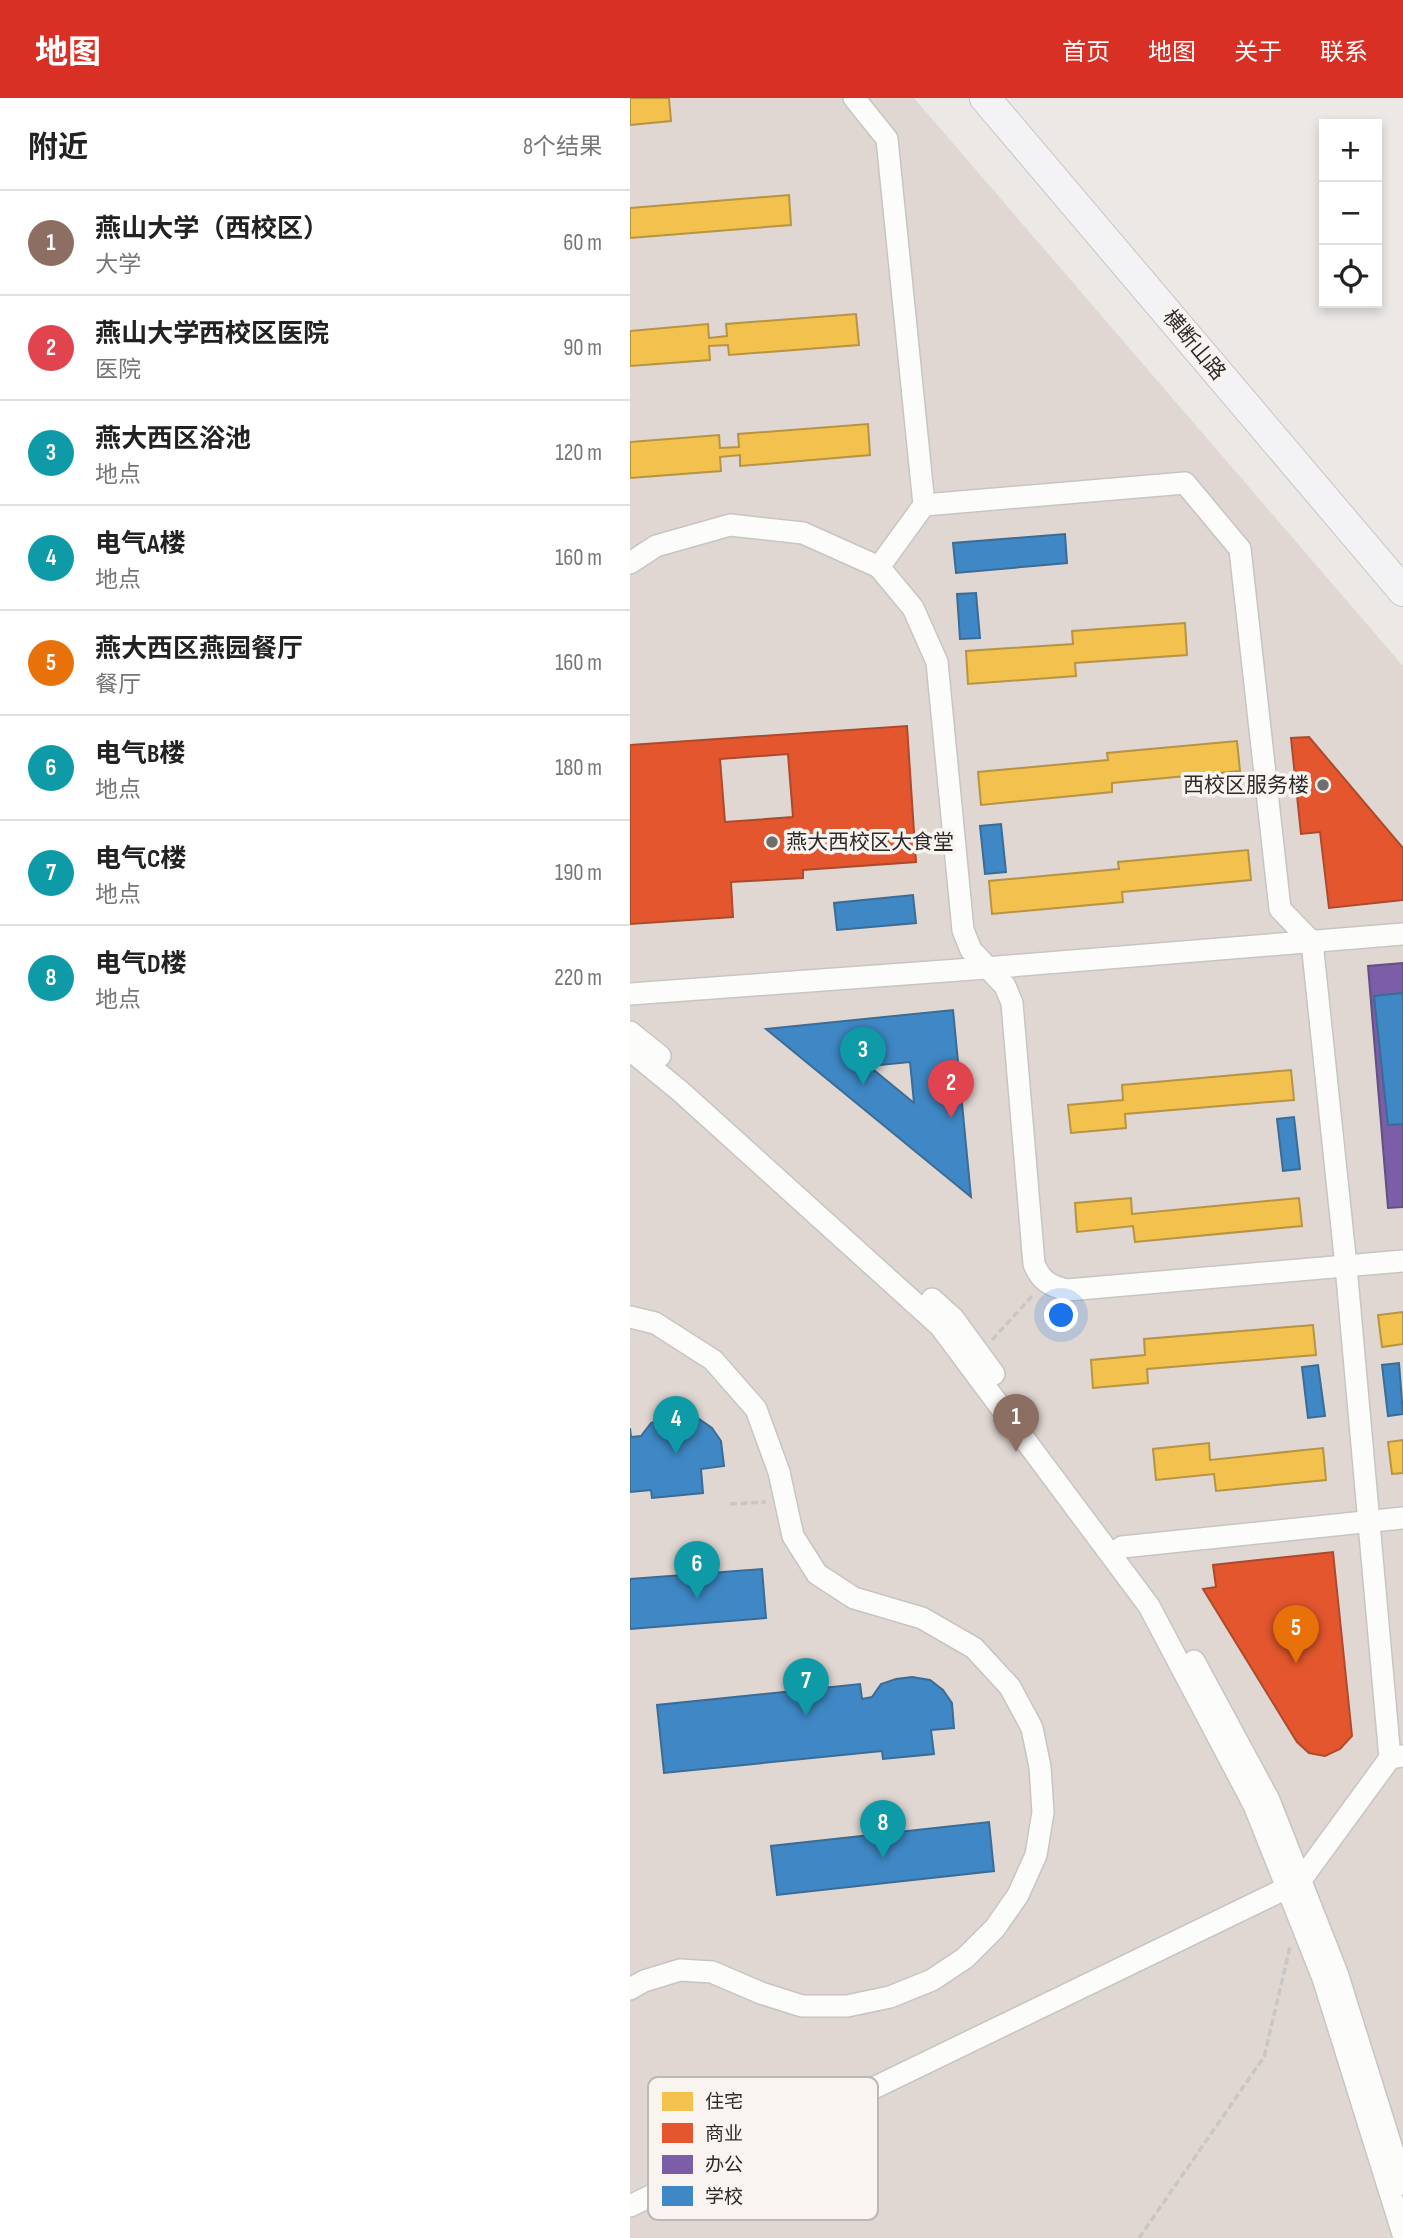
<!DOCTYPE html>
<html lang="zh">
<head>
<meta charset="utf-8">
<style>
	:root { --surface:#fff; --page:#f2f2f2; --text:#222; --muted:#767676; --line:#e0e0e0; --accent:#d93025 }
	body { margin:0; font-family:"Sofia Sans Condensed","Noto Sans SC",sans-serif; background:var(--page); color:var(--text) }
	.controls { position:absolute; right:21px; top:21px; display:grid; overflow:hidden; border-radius:0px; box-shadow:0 4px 10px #0003 }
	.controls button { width:63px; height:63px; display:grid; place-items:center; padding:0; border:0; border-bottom:2px solid var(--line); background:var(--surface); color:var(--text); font:35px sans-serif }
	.you { position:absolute; left:432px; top:1218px; width:24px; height:24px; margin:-18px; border:5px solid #fff; border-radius:50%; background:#1a73e8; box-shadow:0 0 0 10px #1a73e833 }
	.badge { display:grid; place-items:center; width:46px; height:46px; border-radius:50%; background:var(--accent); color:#fff; font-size:23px; font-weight:700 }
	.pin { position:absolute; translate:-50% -58px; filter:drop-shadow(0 2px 4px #0008) }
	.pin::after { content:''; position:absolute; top:37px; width:24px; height:21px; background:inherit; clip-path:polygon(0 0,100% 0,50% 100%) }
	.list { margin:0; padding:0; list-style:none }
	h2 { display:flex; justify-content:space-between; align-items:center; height:91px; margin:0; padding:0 28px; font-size:30px }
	h2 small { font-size:23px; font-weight:400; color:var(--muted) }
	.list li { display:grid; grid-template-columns:46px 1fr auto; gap:21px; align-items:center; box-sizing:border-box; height:105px; padding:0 28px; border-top:2px solid var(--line) }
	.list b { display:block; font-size:26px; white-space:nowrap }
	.list p { margin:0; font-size:23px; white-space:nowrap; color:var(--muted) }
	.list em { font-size:23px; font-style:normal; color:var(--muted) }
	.icon { flex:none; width:38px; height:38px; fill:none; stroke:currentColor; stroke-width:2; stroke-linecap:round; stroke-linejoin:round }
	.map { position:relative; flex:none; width:773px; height:2140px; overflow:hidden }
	header { display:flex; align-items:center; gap:42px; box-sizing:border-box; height:98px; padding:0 35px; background:var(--accent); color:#fff }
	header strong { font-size:33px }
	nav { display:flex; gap:38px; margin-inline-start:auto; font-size:24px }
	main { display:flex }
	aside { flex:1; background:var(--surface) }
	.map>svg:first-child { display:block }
	.built { fill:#e0d7d3 }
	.homes { fill:#f2c14e; stroke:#b79443; stroke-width:2 }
	.shops { fill:#e4572e; stroke:#ad4a2d; stroke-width:2; fill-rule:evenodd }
	.offices { fill:#7b5ea7; stroke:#644f82; stroke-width:2 }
	.schools { fill:#3f88c5; stroke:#3a6c96; stroke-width:2; fill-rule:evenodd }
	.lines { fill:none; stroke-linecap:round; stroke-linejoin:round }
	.street-casing { stroke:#c7c5c3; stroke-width:24 }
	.secondary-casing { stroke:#c7c5c3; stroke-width:32 }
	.path { stroke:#c8c6c6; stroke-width:3.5; stroke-dasharray:7 3.5; stroke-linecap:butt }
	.street { stroke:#fcfcfb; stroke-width:21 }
	.secondary { stroke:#f3f3f6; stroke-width:30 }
	.poi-dot { fill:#706d6c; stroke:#faf4f1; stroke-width:2.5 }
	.labels { text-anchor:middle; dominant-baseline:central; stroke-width:7; stroke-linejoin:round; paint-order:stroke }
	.street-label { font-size:21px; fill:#2d2b2a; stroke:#faf4f1 }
	.poi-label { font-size:21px; fill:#2d2b2a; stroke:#faf4f1; text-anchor:end }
	.key { fill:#faf4f1; stroke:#bcb8b5; stroke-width:2 }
	.key-label { font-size:19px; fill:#2d2b2a }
</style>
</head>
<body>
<header>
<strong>地图</strong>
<nav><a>首页</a><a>地图</a><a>关于</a><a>联系</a></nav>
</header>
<main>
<aside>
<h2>附近<small>8个结果</small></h2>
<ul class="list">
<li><span class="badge" style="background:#8d6e63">1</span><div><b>燕山大学（西校区）</b><p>大学</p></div><em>60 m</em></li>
<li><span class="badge" style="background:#e0444e">2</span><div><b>燕山大学西校区医院</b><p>医院</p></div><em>90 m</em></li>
<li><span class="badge" style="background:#0f9aa8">3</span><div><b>燕大西区浴池</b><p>地点</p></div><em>120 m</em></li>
<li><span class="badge" style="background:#0f9aa8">4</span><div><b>电气A楼</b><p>地点</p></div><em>160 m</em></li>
<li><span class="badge" style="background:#e8710a">5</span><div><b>燕大西区燕园餐厅</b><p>餐厅</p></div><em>160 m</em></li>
<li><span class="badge" style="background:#0f9aa8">6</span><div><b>电气B楼</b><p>地点</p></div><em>180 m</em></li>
<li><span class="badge" style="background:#0f9aa8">7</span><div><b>电气C楼</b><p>地点</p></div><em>190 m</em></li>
<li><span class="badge" style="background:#0f9aa8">8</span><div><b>电气D楼</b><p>地点</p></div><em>220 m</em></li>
</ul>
</aside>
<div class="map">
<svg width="773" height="2140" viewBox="0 0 773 2140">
	<rect width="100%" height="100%" fill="#ebe8e6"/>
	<path class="built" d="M0,0H284L773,568V2140H0Z"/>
	<g class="homes">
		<path d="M0,0H39L41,23L0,27Z"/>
		<path d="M159,97L161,127L0,140V110Z"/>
		<path d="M226,216L229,247L99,257L98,247L79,248L80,262L0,268V233L78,226L79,240L97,238L96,226Z"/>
		<path d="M238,326L240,357L110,368V357L90,359L91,373L0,380V344L89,337L90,350L109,349L108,336Z"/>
		<path d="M555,525L557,557L445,565L446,578L338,586L336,553L443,546L442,533Z"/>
		<path d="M607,643L610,673L482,685V694L351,707L348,674L478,662L477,655Z"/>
		<path d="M618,752L621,782L492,794L493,804L362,816L359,783L489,771L488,764Z"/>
		<path d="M661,972L664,1002L495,1016L496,1030L441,1035L438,1007L493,1002L492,987Z"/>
		<path d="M501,1100L502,1116L669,1100L672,1128L505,1144L503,1128L447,1134L445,1105Z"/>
		<path d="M773,1214V1246L752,1249L748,1217Z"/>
		<path d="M683,1227L686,1257L517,1271L518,1285L463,1290L461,1262L515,1257L514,1241Z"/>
		<path d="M773,1342V1375L762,1376L758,1344Z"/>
		<path d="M579,1345L580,1362L693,1350L696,1382L586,1393L584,1376L526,1382L523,1351Z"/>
	</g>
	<g class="shops">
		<path d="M277,628L286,764L173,772V780L101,784L103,819L0,826V647ZM158,656L163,719L95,724L90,661Z"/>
		<path d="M679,639L773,750V802L699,810L690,734L671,736L661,640Z"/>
		<path d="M703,1454L722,1638L710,1651L695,1658L679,1655L667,1644L573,1491L586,1489L583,1467Z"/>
	</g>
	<path class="offices" d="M773,865V1109L758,1110L738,868Z"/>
	<g class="schools">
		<path d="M435,436L437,465L326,475L323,445Z"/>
		<path d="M346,495L350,540L330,541L327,496Z"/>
		<path d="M371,726L376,774L355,776L350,728Z"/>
		<path d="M283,797L286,825L207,832L204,805Z"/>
		<path d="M773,895V1026L758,1027L744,898Z"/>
		<path d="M323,912L341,1099L136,931ZM280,964L284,1005L239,968Z"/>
		<path d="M664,1019L670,1071L653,1073L647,1021Z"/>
		<path d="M769,1265L773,1316L758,1318L752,1267Z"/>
		<path d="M688,1267L695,1318L678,1320L672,1269Z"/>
		<path d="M52,1318L69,1321L82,1330L91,1343L94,1368L71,1371L73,1395L22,1400L21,1392L0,1394V1330L1,1339L11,1338L21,1325L35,1319Z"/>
		<path d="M132,1471L136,1520L0,1531V1481Z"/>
		<path d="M282,1579L300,1582L313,1592L322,1605L324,1630L301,1632L304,1656L253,1661L252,1653L34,1675L27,1607L230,1586L232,1601L242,1599L251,1586L266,1581Z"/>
		<path d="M359,1724L364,1773L147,1797L141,1748Z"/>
	</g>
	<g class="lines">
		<defs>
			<g id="street">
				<path d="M224,0L257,41L294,407L249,469"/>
				<path d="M294,407L555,385L610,451L650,811L682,844L716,1168L760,1660"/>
				<path d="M0,465L26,448L100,427L173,435L249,469L283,510L307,564L333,832L341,852L375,888L382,905L404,1166C411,1183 420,1188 437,1192L773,1163"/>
				<path d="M0,896L356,870L773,836"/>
				<path d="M0,934L30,958"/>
				<path d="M0,952L50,993L310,1228L519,1508L624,1707L693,1880L773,2136"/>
				<path d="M302,1201L323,1220L364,1276"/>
				<path d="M0,1219L25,1225L83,1262L126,1311L149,1374L163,1438L187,1476L224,1500L292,1520L344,1550L380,1589L402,1630L410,1669L413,1714L406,1757L388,1797L365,1830L335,1860L302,1882L260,1899L217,1908H172L131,1895L82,1874L50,1872L14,1883L0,1891"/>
				<path d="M482,1457L492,1449L773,1420"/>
				<path d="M564,1563L639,1702L707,1875L773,2086"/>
				<path d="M665,1790L760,1660L773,1658"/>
				<path d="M0,2108L669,1784"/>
			</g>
			<path id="secondary" d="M355,0L773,493"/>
		</defs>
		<use href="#street" class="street-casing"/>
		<use href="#secondary" class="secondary-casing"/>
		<g class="path">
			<path d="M362,1242L404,1196"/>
			<path d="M100,1406L136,1404"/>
			<path d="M509,2140L634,1959L660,1849"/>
		</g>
		<use href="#street" class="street"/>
		<use href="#secondary" class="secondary"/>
	</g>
	<g class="poi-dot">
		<circle cx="693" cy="687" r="7"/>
		<circle cx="142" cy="744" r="7"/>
	</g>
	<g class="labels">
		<g class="street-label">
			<text transform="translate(564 247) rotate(50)">横断山路</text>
		</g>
		<g class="poi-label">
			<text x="679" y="687">西校区服务楼</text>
			<text x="156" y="744" text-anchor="start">燕大西校区大食堂</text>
		</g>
	</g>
	<rect x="18" y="1979" width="230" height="143" rx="10" class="key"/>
	<rect x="32" y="1994" width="31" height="19" fill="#f2c14e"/>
	<rect x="32" y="2025" width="31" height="20" fill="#e4572e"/>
	<rect x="32" y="2057" width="31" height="19" fill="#7b5ea7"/>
	<rect x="32" y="2088" width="31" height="20" fill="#3f88c5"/>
	<g class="key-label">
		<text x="75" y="2010">住宅</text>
		<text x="75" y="2042">商业</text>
		<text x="75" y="2073">办公</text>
		<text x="75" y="2105">学校</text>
	</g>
</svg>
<div class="controls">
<button>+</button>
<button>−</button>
<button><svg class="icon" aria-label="locate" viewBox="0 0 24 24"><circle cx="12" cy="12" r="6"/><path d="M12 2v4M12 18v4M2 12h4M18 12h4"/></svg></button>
</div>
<div class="you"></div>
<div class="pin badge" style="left:386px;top:1354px;background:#8d6e63">1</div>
<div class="pin badge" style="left:321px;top:1020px;background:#e0444e">2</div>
<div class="pin badge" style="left:233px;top:987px;background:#0f9aa8">3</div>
<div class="pin badge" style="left:46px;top:1356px;background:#0f9aa8">4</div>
<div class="pin badge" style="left:666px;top:1565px;background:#e8710a">5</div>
<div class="pin badge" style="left:67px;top:1501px;background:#0f9aa8">6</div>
<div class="pin badge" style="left:176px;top:1618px;background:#0f9aa8">7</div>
<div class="pin badge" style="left:253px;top:1760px;background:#0f9aa8">8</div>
</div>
</main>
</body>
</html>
